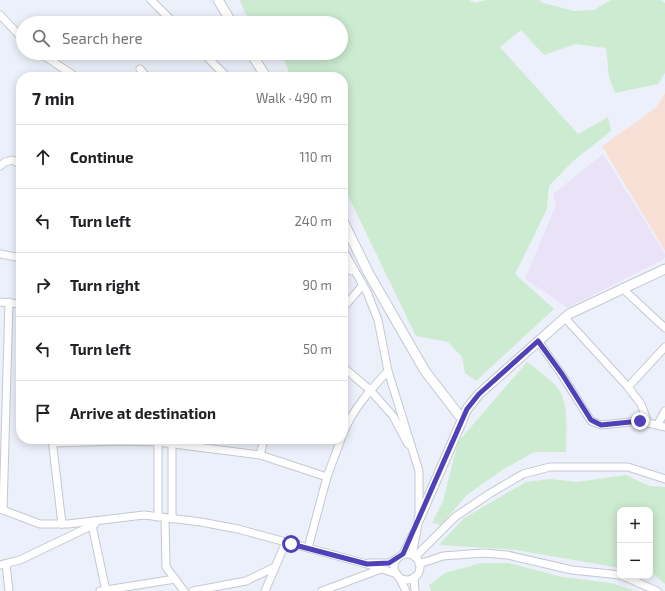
<!DOCTYPE html>
<html lang="en">
<head>
<meta charset="utf-8">
<style>
	:root { --surface:#fff; --page:#f6f6f6; --text:#202124; --muted:#757577; --line:#e0e0e0 }
	body { margin:0; font-family:"Exo 2",sans-serif; background:var(--page); color:var(--text) }
	.controls { position:absolute; right:12px; bottom:12px; display:grid; overflow:hidden; border-radius:8px; box-shadow:0 2px 10px #0003 }
	.controls button { width:36px; height:36px; display:grid; place-items:center; padding:0; border:0; border-bottom:1px solid var(--line); background:var(--surface); color:var(--text); font:20px sans-serif }
	.stop { position:absolute; width:12px; height:12px; margin:-9px; border:3px solid #4f42b9; border-radius:50%; background:#fff }
	.stop.end { background:#4f42b9; border-color:#fff; box-shadow:0 1px 4px #0008 }
	.list { margin:0; padding:0; list-style:none }
	h2 { display:flex; justify-content:space-between; align-items:center; height:52px; margin:0; padding:0 16px; font-size:17px }
	h2 small { font-size:13px; font-weight:400; color:var(--muted) }
	.list li { display:grid; grid-template-columns:26px 1fr auto; gap:12px; align-items:center; box-sizing:border-box; height:64px; padding:0 16px; border-top:1px solid var(--line) }
	.list b { display:block; font-size:15px; white-space:nowrap }
	.list em { font-size:13px; font-style:normal; color:var(--muted) }
	.icon { flex:none; width:22px; height:22px; fill:none; stroke:currentColor; stroke-width:2; stroke-linecap:round; stroke-linejoin:round }
	.map { position:relative; flex:none; width:665px; height:591px; overflow:hidden }
	.search { position:absolute; background:var(--surface); box-shadow:0 2px 10px #0003; left:16px; top:16px; width:332px; height:44px; display:flex; align-items:center; gap:10px; box-sizing:border-box; padding:0 14px; border-radius:22px; color:var(--muted); font-size:15px }
	.panel { position:absolute; background:var(--surface); box-shadow:0 2px 10px #0003; left:16px; top:72px; width:332px; height:372px; border-radius:16px }
	.map>svg:first-child { display:block }
	.education { fill:#eae2f7 }
	.medical { fill:#f9e0d7 }
	.green { fill:#ccebd0 }
	.lines { fill:none; stroke-linecap:round; stroke-linejoin:round }
	.minor-casing { stroke:#c4c8d2; stroke-width:9 }
	.tertiary-casing { stroke:#c4c8d2; stroke-width:11 }
	.minor { stroke:#fff; stroke-width:7 }
	.tertiary { stroke:#fff; stroke-width:9 }
	.route { stroke:#4f42b9; stroke-width:5 }
</style>
</head>
<body>
<div class="map">
<svg width="665" height="591" viewBox="0 0 665 591">
	<rect width="100%" height="100%" fill="#ecf0fa"/>
	<path class="education" d="M603,154L665,254V257L662,260L567,308L545,292L525,279L556,205L553,194Z"/>
	<path class="medical" d="M665,93V251L602,146L656,108Z"/>
	<g class="green">
		<path d="M240,0H469L475,3L486,0H539L543,3L574,11L594,10L611,0H661L665,3V73L658,84L615,93L609,77L606,48L576,44L544,55L521,30L500,47L578,134L608,117L611,131L573,161L549,186L547,209L515,274L554,309L476,381L465,373L462,357L448,342L416,336L343,185V77H291L281,53H341V23H254L245,13Z"/>
		<path d="M527,362C536,369 548,377 556,386C570,402 566,432 566,452H534L502,470L467,495L441,525L432,523L443,501L458,442Z"/>
		<path d="M626,475L649,486L665,487V584L652,573H650V510H620V568L516,550L439,545L464,518L526,482L550,479L577,482Z"/>
		<path d="M481,563H509L562,577L611,583L636,591H431L429,585L445,573Z"/>
	</g>
	<g class="lines">
		<defs>
			<g id="minor">
				<path d="M151,0L174,23"/>
				<path d="M0,15L23,39"/>
				<path d="M40,53L76,77"/>
				<path d="M203,53L227,77"/>
				<path d="M140,69L147,77"/>
				<path d="M0,166L5,162L13,160L21,165"/>
				<path d="M343,250L367,292L378,320L388,371L419,471V519L412,555"/>
				<path d="M0,254L21,258"/>
				<path d="M343,262L351,271"/>
				<path d="M622,288L665,328"/>
				<path d="M0,302L21,304"/>
				<path d="M343,308L363,285L361,282"/>
				<path d="M565,318L628,387L641,404L648,423"/>
				<path d="M538,341L562,375L591,421L601,425L640,421L665,427"/>
				<path d="M343,367L370,390L393,416L408,444"/>
				<path d="M628,387L665,347"/>
				<path d="M658,424L665,411"/>
				<path d="M343,434C352,410 371,389 388,371"/>
				<path d="M52,439L62,524"/>
				<path d="M158,439V517"/>
				<path d="M172,441V519"/>
				<path d="M53,443L121,441L158,442L260,455L327,477"/>
				<path d="M260,455L264,439"/>
				<path d="M0,509L40,524H68L144,515L201,522L238,529L367,564L397,574"/>
				<path d="M3,510L9,302"/>
				<path d="M165,518L166,567L184,591"/>
				<path d="M92,525L106,591"/>
				<path d="M308,548L327,477L341,439"/>
				<path d="M403,554L413,534"/>
				<circle cx="407" cy="567" r="13"/>
				<path d="M415,557L455,517L489,494L523,474L550,467H628L665,479"/>
				<path d="M369,563H389L396,559"/>
				<path d="M6,564L9,591"/>
				<path d="M419,564L443,556L483,553L507,555L572,570L620,575"/>
				<path d="M0,565L20,560L95,524"/>
				<path d="M623,576L657,591"/>
				<path d="M399,577L406,591"/>
				<path d="M414,577L415,591"/>
				<path d="M100,591L175,579"/>
				<path d="M193,591L246,581L275,567"/>
				<path d="M265,591L286,542"/>
				<path d="M322,591L381,569"/>
			</g>
			<g id="tertiary">
				<path d="M218,0L232,23"/>
				<path d="M251,53L266,77"/>
				<path d="M343,221L368,272L425,371L462,419"/>
				<path d="M419,519L467,409L479,394L569,314L665,269"/>
			</g>
		</defs>
		<use href="#minor" class="minor-casing"/>
		<use href="#tertiary" class="tertiary-casing"/>
		<use href="#minor" class="minor"/>
		<use href="#tertiary" class="tertiary"/>
	</g>
	<g class="lines">
		<path class="route" d="M291,544L367,564L389,563L403,554L467,409L479,394L538,341L562,374L591,420L601,425L640,421"/>
	</g>
</svg>
<div class="controls">
<button>+</button>
<button>−</button>
</div>
<div class="stop" style="left:291px;top:544px"></div>
<div class="stop end" style="left:640px;top:421px"></div>
<div class="search"><svg class="icon" aria-label="search" viewBox="0 0 24 24"><circle cx="10" cy="10" r="6"/><path d="M15 15l6 6"/></svg>Search here</div>
<section class="panel">
<h2>7 min<small>Walk · 490 m</small></h2>
<ul class="list">
<li><svg class="icon" aria-label="ahead" viewBox="0 0 24 24"><path d="M12 20V5M6 11l6-6 6 6"/></svg><div><b>Continue</b></div><em>110 m</em></li>
<li><svg class="icon" aria-label="left" viewBox="0 0 24 24"><path d="M17 20v-9H6M10 6l-5 5 5 5"/></svg><div><b>Turn left</b></div><em>240 m</em></li>
<li><svg class="icon" aria-label="right" viewBox="0 0 24 24"><path d="M7 20v-9h11M14 6l5 5-5 5"/></svg><div><b>Turn right</b></div><em>90 m</em></li>
<li><svg class="icon" aria-label="left" viewBox="0 0 24 24"><path d="M17 20v-9H6M10 6l-5 5 5 5"/></svg><div><b>Turn left</b></div><em>50 m</em></li>
<li><svg class="icon" aria-label="arrive" viewBox="0 0 24 24"><path d="M6 21V4h12l-3 4 3 4H6"/></svg><div><b>Arrive at destination</b></div></li>
</ul>
</section>
</div>
</body>
</html>
